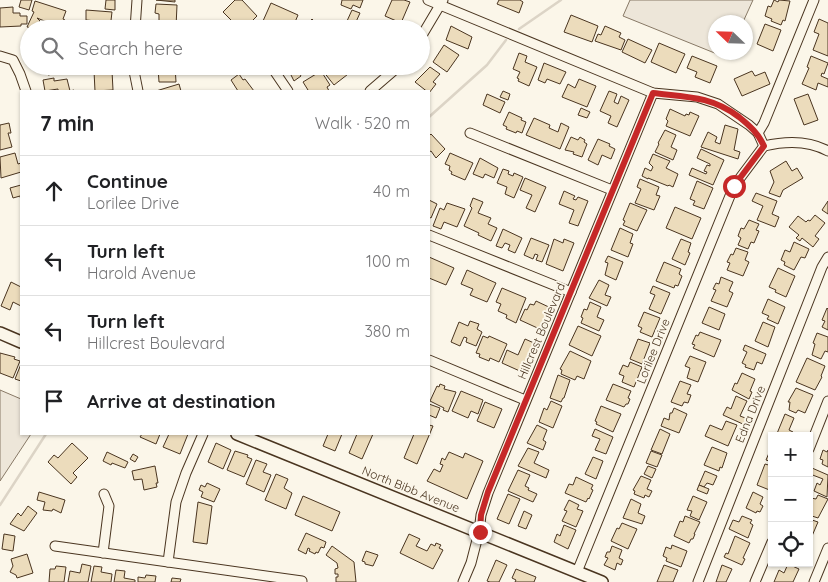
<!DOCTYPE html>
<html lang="en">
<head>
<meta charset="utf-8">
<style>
	:root { --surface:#fff; --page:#f6f6f6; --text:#202124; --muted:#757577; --line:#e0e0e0 }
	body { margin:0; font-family:Quicksand,sans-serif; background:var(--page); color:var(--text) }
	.controls { position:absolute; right:15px; bottom:15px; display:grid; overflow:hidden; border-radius:0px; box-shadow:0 1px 4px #0004 }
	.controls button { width:45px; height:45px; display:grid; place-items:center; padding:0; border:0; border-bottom:1px solid var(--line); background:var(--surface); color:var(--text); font:25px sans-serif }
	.compass { position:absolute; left:708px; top:15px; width:45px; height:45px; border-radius:50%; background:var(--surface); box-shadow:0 1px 4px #0004; rotate:293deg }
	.stop { position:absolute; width:15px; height:15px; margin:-11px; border:4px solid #c62828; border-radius:50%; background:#fff }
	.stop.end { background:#c62828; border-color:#fff; box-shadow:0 1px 5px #0008 }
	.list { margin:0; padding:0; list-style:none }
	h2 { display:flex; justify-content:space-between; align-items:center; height:65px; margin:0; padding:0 20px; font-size:21px }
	h2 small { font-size:16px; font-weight:400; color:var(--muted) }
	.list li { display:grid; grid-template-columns:32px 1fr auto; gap:15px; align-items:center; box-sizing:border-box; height:70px; padding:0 20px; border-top:1px solid var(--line) }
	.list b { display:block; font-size:19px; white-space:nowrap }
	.list p { margin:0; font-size:16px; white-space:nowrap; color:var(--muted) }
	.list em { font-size:16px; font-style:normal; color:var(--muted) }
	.icon { flex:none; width:28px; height:28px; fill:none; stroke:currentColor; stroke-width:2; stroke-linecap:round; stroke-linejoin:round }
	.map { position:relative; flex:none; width:828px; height:582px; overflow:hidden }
	.search { position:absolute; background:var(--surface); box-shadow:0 1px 4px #0004; left:20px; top:20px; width:410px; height:55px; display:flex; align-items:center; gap:12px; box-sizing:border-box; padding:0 18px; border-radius:28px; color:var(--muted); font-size:19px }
	.panel { position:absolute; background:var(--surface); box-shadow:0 1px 4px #0004; left:20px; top:90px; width:410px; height:345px; border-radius:0px }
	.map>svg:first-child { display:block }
	.green { fill:#ede6d9; stroke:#887966 }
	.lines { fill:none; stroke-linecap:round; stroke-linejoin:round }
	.stream { stroke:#dcd4c6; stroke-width:2.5 }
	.building { fill:#ecdcbc; stroke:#4a3520 }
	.minor-casing { stroke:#4a3520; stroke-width:11 }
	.major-casing { stroke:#4a3520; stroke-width:14 }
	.minor { stroke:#fbf6e9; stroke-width:9 }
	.major { stroke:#fbf6e9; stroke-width:11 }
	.route { stroke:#c62828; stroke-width:6 }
	.labels { text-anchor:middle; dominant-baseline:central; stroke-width:4; stroke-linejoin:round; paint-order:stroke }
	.street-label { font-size:12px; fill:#4a3520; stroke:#fbf6e9 }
</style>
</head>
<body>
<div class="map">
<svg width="828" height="582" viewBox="0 0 828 582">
	<rect width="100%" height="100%" fill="#fbf6e9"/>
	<g class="green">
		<path d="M630,0H753L743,22H716V52L730,53L727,58L623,16Z"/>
		<path d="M0,390L21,399V434H31L0,481Z"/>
	</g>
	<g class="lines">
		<g class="stream">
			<path d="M519,29L561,0"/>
			<path d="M429,117L487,65L506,40"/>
			<path d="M0,505L46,434"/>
		</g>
	</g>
	<g class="building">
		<path d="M21,0H32L29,10L19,7Z"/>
		<path d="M106,0H115V10L105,9Z"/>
		<path d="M156,0H175V2Z"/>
		<path d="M235,0H242L257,16L249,24L246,21L238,29H235L228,22L231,20L223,12Z"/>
		<path d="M342,0H363L360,8L353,5L351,9L341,5Z"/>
		<path d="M392,0H404L410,2L401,23L385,16Z"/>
		<path d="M499,0H520L523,2L519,13L497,4Z"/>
		<path d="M774,0L778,2L779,0L790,1L785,21L783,20L781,25L771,21L772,19L765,16L768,6L771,7Z"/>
		<path d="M35,1L66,11L63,19L65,20L64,24L65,27L55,29V24L51,23V26L46,25L47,22L37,18L40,21L37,29L27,27L34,12L32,11Z"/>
		<path d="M271,3L298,15L292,29H279L263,21Z"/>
		<path d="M156,4L177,5L176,27L159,26V14L155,13Z"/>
		<path d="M13,7V13H20V16H27V24H21V26L0,27V8Z"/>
		<path d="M86,10L112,12L110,29H95L96,21L86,20Z"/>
		<path d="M352,10L360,13L355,24L347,21Z"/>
		<path d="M571,15L598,26L592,42L564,32Z"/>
		<path d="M312,19L322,29H303Z"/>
		<path d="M819,19L828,23V56L813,50L819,34L814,32Z"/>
		<path d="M765,24L781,30L773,51L757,44Z"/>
		<path d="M451,26L472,37L468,49L446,40Z"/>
		<path d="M605,26L621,33L619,37L625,40L621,50L595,41L598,34L601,35Z"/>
		<path d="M628,39L652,50L645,63L622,52Z"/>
		<path d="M659,43L685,54L676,73L651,62Z"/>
		<path d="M444,45L459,55L447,72L433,62Z"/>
		<path d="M519,53L527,56L525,62L537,67L529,86L518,81L519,79L517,78L520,72L513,69Z"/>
		<path d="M692,56L717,66L710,83L695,77L697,72L687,68Z"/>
		<path d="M811,56L828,63L824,74L822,73L821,76L828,79V87L818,83L816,90L802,84L809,68L807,67Z"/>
		<path d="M544,63L566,72L560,84L547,79L545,83L538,80Z"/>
		<path d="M46,66H62L63,72L48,75Z"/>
		<path d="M84,66H111V68Z"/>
		<path d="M154,66H175L176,82H159L158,68H154Z"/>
		<path d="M216,66H238L239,69L217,73Z"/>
		<path d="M307,66H315L318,70L312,75L308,70L310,69Z"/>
		<path d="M319,66H348L352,71L334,85Z"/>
		<path d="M430,67L440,74L433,82L436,84L429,93L415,82Z"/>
		<path d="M297,69L301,76L294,81L290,73Z"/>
		<path d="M94,71H112L113,90L95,91Z"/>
		<path d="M321,71L330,85L327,87L329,91H306L308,90L303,82Z"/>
		<path d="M752,71L755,76L765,72L770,84L742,96L734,79Z"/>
		<path d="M239,74L243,80L245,79L254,91H238L231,80Z"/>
		<path d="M54,78V81L67,79L70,91L74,90L75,91H58V89L45,91L43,80Z"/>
		<path d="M579,79L596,86L587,107L562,97L568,84L575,88Z"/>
		<path d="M179,84L181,91H156Z"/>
		<path d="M503,91L510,94L508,100L500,97Z"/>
		<path d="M609,91L617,94L614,102L618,104L621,96L629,100L617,127L608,123L611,116L600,111Z"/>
		<path d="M487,94L505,102L500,113L483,105Z"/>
		<path d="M808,94L818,120L804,125L794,99Z"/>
		<path d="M581,108L590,112L587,118L578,115Z"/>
		<path d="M670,109L685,116L686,114L689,115L690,112L699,116L690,136L666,126L668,121L666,119Z"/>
		<path d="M509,112L522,118L521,120L526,122L522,133L517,131L516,133L506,129L507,127L503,125Z"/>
		<path d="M534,118L550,125L549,128L558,132L561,123L569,127L560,149L526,135Z"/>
		<path d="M9,123L11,133H8L12,147L0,150V125Z"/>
		<path d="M725,125L738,129L734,150L740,152L738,159L701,147L708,132L717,137L715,142L720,144Z"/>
		<path d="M665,130L676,135L671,147L677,150L673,160L655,152L659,144L658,143Z"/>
		<path d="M431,134L445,149L436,158L431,151L429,152V136Z"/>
		<path d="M571,137L578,140L580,137L585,140L584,142L587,144L582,157L573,154L574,152L565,150Z"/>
		<path d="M598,139L610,144L609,146L615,149L611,159L602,155L598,165L588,160Z"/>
		<path d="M701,149L724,160L713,185L689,175L692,168L706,174L707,172L704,171L707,165L710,166V164L697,158Z"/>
		<path d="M15,153L18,164L21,163V172L1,178L0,157Z"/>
		<path d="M450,153L473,163L465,180L451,174L452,172L449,170L450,166L445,164Z"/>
		<path d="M653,154L670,161L666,168L678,174L673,187L669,185L668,186L648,178V179L642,176L645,168L651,171L653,167L649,163Z"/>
		<path d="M480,158L498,168L494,178L485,174L483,178L473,174Z"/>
		<path d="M786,161L792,171L797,168L803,178L783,190L780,197L769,193L774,182L770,171Z"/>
		<path d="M503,169L509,171L508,174L513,176L514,173L523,177L514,198L505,194L507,187L497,183Z"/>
		<path d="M525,178L546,187L535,212L526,208L532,195L520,190Z"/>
		<path d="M640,179L659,187L656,195L660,196L654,210L635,203L641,189L637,187Z"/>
		<path d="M697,181L713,188L704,209L693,205L695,201L690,199Z"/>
		<path d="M21,185V201L20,196L13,198L10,188Z"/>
		<path d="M564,191L575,196L573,199L576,200L578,197L588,201L578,226L569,223L574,210L559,204Z"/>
		<path d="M756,193L777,201L772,214L779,217L775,227L757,220L763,206L752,201Z"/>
		<path d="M473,198L483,202L478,213L491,218L488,224L497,228L491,241L478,235L479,233L464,226L472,208L470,206Z"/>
		<path d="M429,200L437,204L431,218L429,217Z"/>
		<path d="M828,201V214L822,210Z"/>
		<path d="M447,203L465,209L457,227L444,222L441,229L433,226L440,208L444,210Z"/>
		<path d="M630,203L647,210L637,231L623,225L625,221L623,220Z"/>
		<path d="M675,207L701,218L692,239L666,228Z"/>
		<path d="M815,215L825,223L815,236L819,239L813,247L802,238L800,241L796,238L799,235L789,227L798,216L806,222L808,220L810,221Z"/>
		<path d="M749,220L759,224L756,230L759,231L754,243L751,242L748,249L738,245L741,238L738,236L741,228L744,229Z"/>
		<path d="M620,228L633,234L630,243L633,244L628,257L611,250Z"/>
		<path d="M503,229L522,238L515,253L508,250L510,245L505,243L502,248L496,246Z"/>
		<path d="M531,238L549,245L542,262L536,260L538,255L535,254L533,259L524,255Z"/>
		<path d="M554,239L563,243L564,239L574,243L563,271L546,264Z"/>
		<path d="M681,239L691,243L688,252L690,253L685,265L672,259Z"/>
		<path d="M794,242L809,249L805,258L801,257L794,270L784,265L785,262L781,260L785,250L790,252Z"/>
		<path d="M736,248L748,252L745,260L749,262L743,276L727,270L730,263L727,262L731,254L733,255Z"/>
		<path d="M608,256L623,262L616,280L605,275L608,263L605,262Z"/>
		<path d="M429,257L454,268L446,285L429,278Z"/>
		<path d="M664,262L681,269L679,274L682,276L678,286L675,285L674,288L656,281Z"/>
		<path d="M778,268L795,276L786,297L775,292L776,290L769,287Z"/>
		<path d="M467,270L496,283L487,302L470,295L473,289L461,284Z"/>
		<path d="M721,277L733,282L729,291L733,293L727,307L711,301L716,290L713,289L716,283L719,284Z"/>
		<path d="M599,280L609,285L605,295L611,297L607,306L589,298Z"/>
		<path d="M11,282L21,287V306L13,302L10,310L1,306Z"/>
		<path d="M653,286L670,293L661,314L649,309L655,295L650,293Z"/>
		<path d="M502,288L526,298L516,323L506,318L507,315L498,311L501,304L496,302Z"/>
		<path d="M768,299L785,307L778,324L767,319L769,316L762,313Z"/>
		<path d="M536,301L553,309L544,331L520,320L525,309L527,310L530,304L534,305Z"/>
		<path d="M590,302L601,307L597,317L604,320L599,331L581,323L583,318L581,317L584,309L587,310Z"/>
		<path d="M709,307L725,314L719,330L702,323Z"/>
		<path d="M827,308L828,309V330L822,327L825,321L822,320Z"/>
		<path d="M644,312L660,318L652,337L640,332L642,328L638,326Z"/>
		<path d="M470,321L479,324L477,329L482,332L476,346L466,342L467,338L464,337L460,346L451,342L459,322L468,326Z"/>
		<path d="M763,322L775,327L768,347L755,341Z"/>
		<path d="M578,326L601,336L592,356L569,345Z"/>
		<path d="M700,332L721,340L714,357L693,348L695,345L692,344L696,335L698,336Z"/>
		<path d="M817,333L828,337V352L825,351L821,359L812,355L815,344L813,343Z"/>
		<path d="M483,336L488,338L489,336L507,344L499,362L490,358L489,361L479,357L480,354L476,353Z"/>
		<path d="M525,339L534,343L522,372L502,363L507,350L518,355Z"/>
		<path d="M638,339L650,343L642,364L630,359Z"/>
		<path d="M745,345L766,354L762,364L757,362L754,370L745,367L746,365L742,363L747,352L743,350Z"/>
		<path d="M570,351L591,361L584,379L577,376L575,380L561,374L562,370L560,369Z"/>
		<path d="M0,353L15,357L14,359L20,361L13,378L0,373Z"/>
		<path d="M690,356L706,362L698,382L687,378L690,368L685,366Z"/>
		<path d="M807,358L825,366L821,376L822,377L815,390L796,382Z"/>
		<path d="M630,362L642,367L634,387L622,382L624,376L619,374L623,365L628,367Z"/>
		<path d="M21,364V381L15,379Z"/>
		<path d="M742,373L755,379L750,391L752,392L749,399L732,390L735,383L737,384Z"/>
		<path d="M558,375L570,380L564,398H563L561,402L550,398Z"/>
		<path d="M680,381L691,385L687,394L691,395L688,403L684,402L682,406L671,402Z"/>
		<path d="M440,384L445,386L444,389L456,392L448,412L443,410L444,408L430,401L437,386L439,387Z"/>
		<path d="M613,384L631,391L628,398L630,399L628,404H626L624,407L606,400Z"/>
		<path d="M796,388L813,395L805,413L798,410L796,413L789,410L790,402H788Z"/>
		<path d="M461,391L483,400L478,414L471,411L468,418L452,411Z"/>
		<path d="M736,396L747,401L740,416L748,419L745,425L723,415L727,407L731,409Z"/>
		<path d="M551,401L562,406L553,428L539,422L544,408L547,410Z"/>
		<path d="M485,402L502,409L494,428L477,421Z"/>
		<path d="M429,404L440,408L436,418L429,415Z"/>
		<path d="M601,406L621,414L613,432L596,424L597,422L595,421Z"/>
		<path d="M674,408L687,414L679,433L661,426L664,418L669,420L670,413H672Z"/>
		<path d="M785,414L794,418L789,430L793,432L792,436H776Z"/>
		<path d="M726,421L737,425L728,446L705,436L710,425L722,430Z"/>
		<path d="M429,425L433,426L417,464L404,458L414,434H429Z"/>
		<path d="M537,425L547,430L543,440L546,442L543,450L527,443Z"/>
		<path d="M595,429L613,437L606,454L595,450L600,439L592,436Z"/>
		<path d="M660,429L670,434L662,454L651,450Z"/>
		<path d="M142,434H160L156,444L140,437Z"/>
		<path d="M169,434H188L180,454L163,447Z"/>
		<path d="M328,434H342L335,451L323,446Z"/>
		<path d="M357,434H373L362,459L349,453Z"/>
		<path d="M72,443L88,458L73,473L77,477L71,484L48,462L54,455L58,458Z"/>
		<path d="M216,443L231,450L223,469L208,462Z"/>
		<path d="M772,446V462L766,460Z"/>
		<path d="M712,447L727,453L722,468L720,467L719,471L704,465Z"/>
		<path d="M528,448L539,452L534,463L549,470L546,478L518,466Z"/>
		<path d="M823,450L827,452L828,450V467L822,464L823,460L820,459Z"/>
		<path d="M235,451L248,455L247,457L252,459L244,477L227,470Z"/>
		<path d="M651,451L662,455L657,467L646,463Z"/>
		<path d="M107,452L128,462L125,468L112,463L111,465L103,461Z"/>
		<path d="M449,452L463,458L465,453L483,461L467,499L427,481L434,469L440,472L443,465L440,464L442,458L445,460Z"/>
		<path d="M133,454L138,457L135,462L130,459Z"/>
		<path d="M593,457L603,461L596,479L585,474Z"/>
		<path d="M256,460L267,464L263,472L271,475L264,492L246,484Z"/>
		<path d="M765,464L772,466V491L757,485Z"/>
		<path d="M155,466L158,483H156L157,487L144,490L142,479L134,480L132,471Z"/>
		<path d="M648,466L656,469L652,478L644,474Z"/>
		<path d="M812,468L828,475L827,497L814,491L817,483L820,485L823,479L810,474Z"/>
		<path d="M518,470L530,475L525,486L529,488L528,490L537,494L533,502L508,491Z"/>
		<path d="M705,471L717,476L713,485L707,483L704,487L699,485Z"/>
		<path d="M276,474L288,479L284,488L292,493L286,509L265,500Z"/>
		<path d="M641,476L651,480L647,489L652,491L649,497L645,495L644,498L634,494L635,491L633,490Z"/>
		<path d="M576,477L593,485L591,489L593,490L589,499L588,498L586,502L565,493L569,484L573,485Z"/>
		<path d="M207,483L220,489L214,502L201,497L203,492L199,490L201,485L205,487Z"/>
		<path d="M699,485L709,489L707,494L697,490Z"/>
		<path d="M39,492L65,500L61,513L53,509L52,511L43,510L45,502L37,500Z"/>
		<path d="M753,492L763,497L760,504L763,506L760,512L757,511L756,513L746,508Z"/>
		<path d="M508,494L520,499L509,524L497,519Z"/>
		<path d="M818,495L828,499L818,518L809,515V502L811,498L816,499Z"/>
		<path d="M303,496L340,512L332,531L295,515Z"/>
		<path d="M693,496L707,502L699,520L690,516L692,511L687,510Z"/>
		<path d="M631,499L641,504L638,513L645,516L642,524L623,518Z"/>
		<path d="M569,500L579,505L577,509L583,511L576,527L562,521L567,511L564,510Z"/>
		<path d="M198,502L212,506L207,544L193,542Z"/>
		<path d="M28,506L37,513L24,531L10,524L18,513L21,516Z"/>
		<path d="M524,511L532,515L526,529L518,526Z"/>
		<path d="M685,516L700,522L694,534H695L693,539H691L689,543L674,536L680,521L683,522Z"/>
		<path d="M742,516L752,520L750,523L753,525L748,538L729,529L733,520L739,522Z"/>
		<path d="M809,519L818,522L809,543Z"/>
		<path d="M622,523L637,529L628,549L611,541L617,528L619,529Z"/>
		<path d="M564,525L576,530L568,549L554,542L557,534L560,536Z"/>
		<path d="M306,533L326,542L324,548L321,547L318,553L316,552L315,554L309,551L310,549L308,548L306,554L298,550Z"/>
		<path d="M4,534L15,536L13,551L2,549Z"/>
		<path d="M409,534L420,539L416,546L427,551L431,544L435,546L436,543L441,545L439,548L443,550L433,569L400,553Z"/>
		<path d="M735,536L750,543L743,558L745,559L742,565L724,557L726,553L728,554Z"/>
		<path d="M672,545L687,551L681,567L666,561L667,558L663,556L666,547L671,549Z"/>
		<path d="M332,546L354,562L356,582H336V577H338V574H335V569L338,568L337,563L326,555Z"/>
		<path d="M612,546L622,550L619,558L623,560L621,565L617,563L615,570L604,565L608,558L605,557L607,552H610Z"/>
		<path d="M366,551L378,555L373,566L365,564V562L362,561Z"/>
		<path d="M27,554L33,573L17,578L16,575L10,572L13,566L11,559Z"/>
		<path d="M496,560L507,565L499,582H490L487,581Z"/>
		<path d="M82,564L91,566L88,582H68L70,571L80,573Z"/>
		<path d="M788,564L799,569L793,582H774L779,570L784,573Z"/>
		<path d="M664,565L678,570L673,582H657Z"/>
		<path d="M722,565L732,569L726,582H716Z"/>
		<path d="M56,566L66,567L64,582H49L50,569H55Z"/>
		<path d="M94,566L102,567L101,572L112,574L111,582H91Z"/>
		<path d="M516,569L536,577L534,582H515L516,580L512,578Z"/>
		<path d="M116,570L125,571L124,578L135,580V582H114Z"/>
		<path d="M146,575L156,576L155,582H138V577L145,578Z"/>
		<path d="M172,578L181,579L180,582H171Z"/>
	</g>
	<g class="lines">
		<defs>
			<g id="minor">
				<path d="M428,0L653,93L697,97L718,104L749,125L758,133L764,146"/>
				<path d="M135,29L137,0"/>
				<path d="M421,37L443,0"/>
				<path d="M0,56L13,60L20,74L26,91"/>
				<path d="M133,66L138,91"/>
				<path d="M271,66L288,91"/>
				<path d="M370,91L399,66"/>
				<path d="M470,133L612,190"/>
				<path d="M758,133L764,123L814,0"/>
				<path d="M764,146C785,141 808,140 828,151"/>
				<path d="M429,235L571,292"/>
				<path d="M429,360L525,400"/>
				<path d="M809,449L828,401"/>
				<path d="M55,546L302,581"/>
				<path d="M103,553L109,506L104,494"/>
				<path d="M168,562L176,502L186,473L203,434"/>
				<path d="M577,572L734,186L764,146"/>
				<path d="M463,582L471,563L479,532L481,515L488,493L653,93"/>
				<path d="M698,582L822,267L828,257"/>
				<path d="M755,582L772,542"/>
				<path d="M814,582L828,548"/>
			</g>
			<g id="major">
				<path d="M0,333L21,342"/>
				<path d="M237,434L602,582"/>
			</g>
		</defs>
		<use href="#minor" class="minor-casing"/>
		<use href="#major" class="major-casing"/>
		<use href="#minor" class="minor"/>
		<use href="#major" class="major"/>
	</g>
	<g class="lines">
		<path class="route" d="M480,532L481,515L488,492L653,93C686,97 711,96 739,117C750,126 758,133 764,146L734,186"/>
	</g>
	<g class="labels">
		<g class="street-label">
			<text transform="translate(541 331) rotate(-67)">Hillcrest Boulevard</text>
			<text transform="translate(653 351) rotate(-68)">Lorilee Drive</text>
			<text transform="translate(750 414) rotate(-68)">Edna Drive</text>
			<text transform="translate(411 489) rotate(22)">North Bibb Avenue</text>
		</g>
	</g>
</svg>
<div class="controls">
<button>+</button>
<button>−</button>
<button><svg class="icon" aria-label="locate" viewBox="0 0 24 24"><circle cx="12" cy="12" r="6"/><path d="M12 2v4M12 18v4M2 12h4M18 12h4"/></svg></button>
</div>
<svg class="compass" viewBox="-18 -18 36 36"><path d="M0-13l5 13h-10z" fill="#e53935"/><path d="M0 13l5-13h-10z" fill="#757577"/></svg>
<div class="stop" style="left:734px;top:186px"></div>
<div class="stop end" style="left:480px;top:532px"></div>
<div class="search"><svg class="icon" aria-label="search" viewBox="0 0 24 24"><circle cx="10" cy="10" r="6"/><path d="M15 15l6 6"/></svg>Search here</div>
<section class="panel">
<h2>7 min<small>Walk · 520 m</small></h2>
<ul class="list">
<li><svg class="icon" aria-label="ahead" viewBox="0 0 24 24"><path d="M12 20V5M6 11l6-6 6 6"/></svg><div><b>Continue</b><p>Lorilee Drive</p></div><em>40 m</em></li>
<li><svg class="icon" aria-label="left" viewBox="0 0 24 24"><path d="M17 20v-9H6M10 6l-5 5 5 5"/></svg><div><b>Turn left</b><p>Harold Avenue</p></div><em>100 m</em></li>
<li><svg class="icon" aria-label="left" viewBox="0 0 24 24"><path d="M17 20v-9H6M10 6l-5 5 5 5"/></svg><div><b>Turn left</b><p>Hillcrest Boulevard</p></div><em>380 m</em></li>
<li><svg class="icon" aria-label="arrive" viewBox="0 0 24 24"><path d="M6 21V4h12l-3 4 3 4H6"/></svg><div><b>Arrive at destination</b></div></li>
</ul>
</section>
</div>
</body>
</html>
